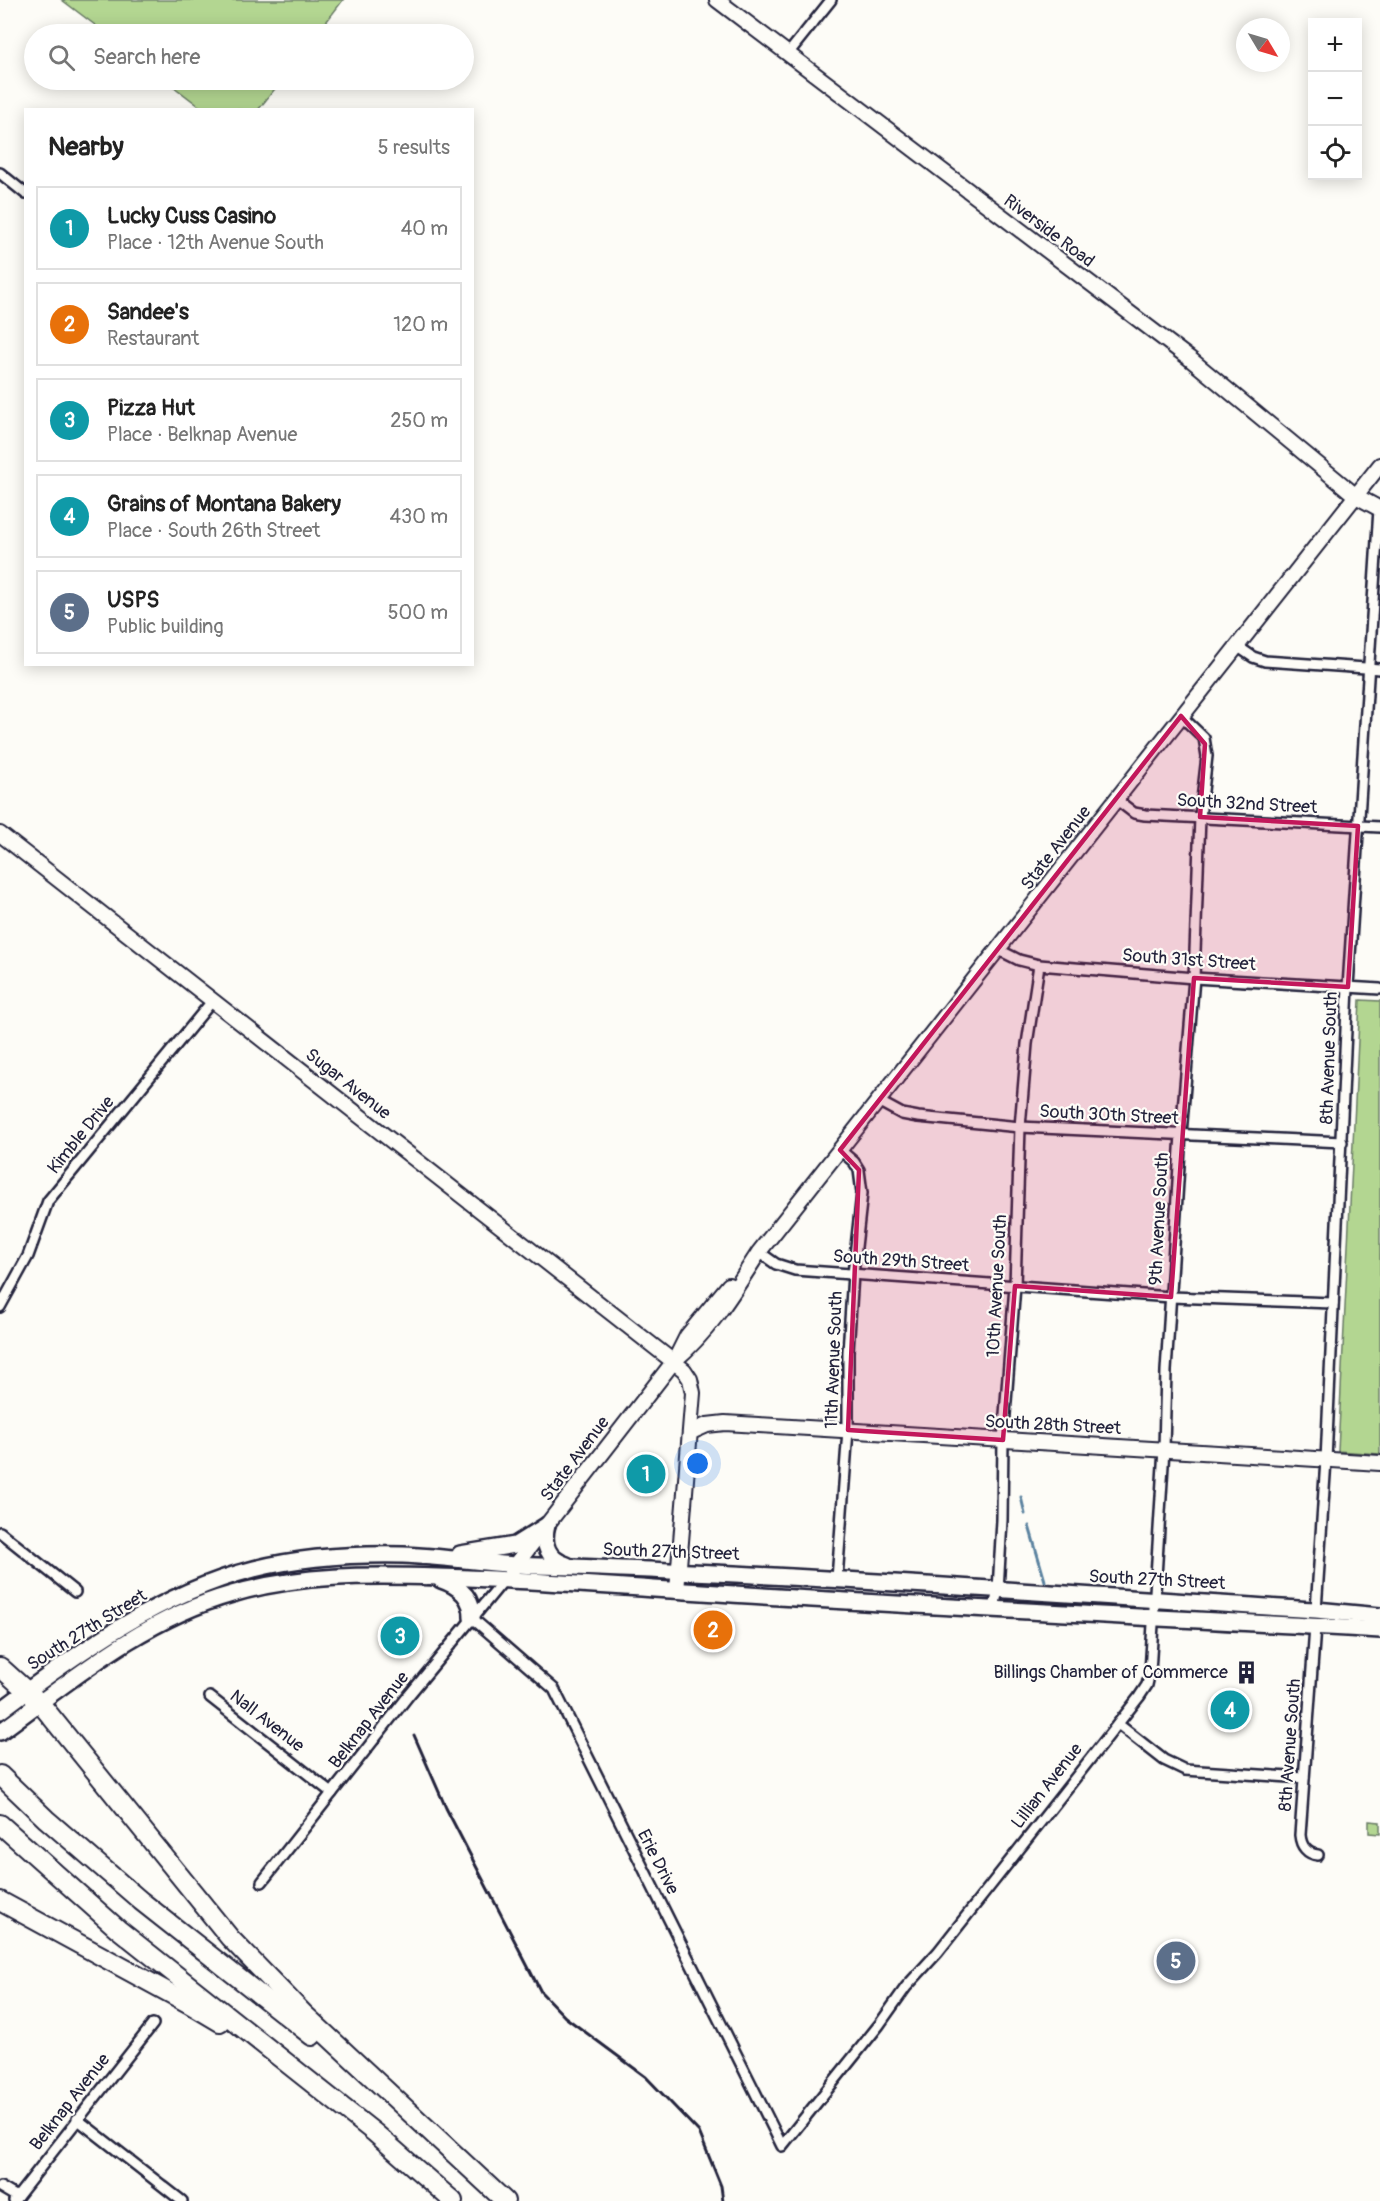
<!DOCTYPE html>
<html lang="en">
<head>
<meta charset="utf-8">
<style>
	:root { --surface:#fff; --page:#f6f6f6; --text:#222; --muted:#767676; --line:#e0e0e0; --accent:#22223b }
	body { margin:0; font-family:Pangolin,sans-serif; background:var(--page); color:var(--text) }
	.controls { position:absolute; right:18px; top:18px; display:grid; overflow:hidden; border-radius:0px; box-shadow:0 3px 15px #0003 }
	.controls button { width:54px; height:54px; display:grid; place-items:center; padding:0; border:0; border-bottom:2px solid var(--line); background:var(--surface); color:var(--text); font:30px sans-serif }
	.compass { position:absolute; left:1236px; top:18px; width:54px; height:54px; border-radius:50%; background:var(--surface); box-shadow:0 3px 15px #0003; rotate:128deg }
	.you { position:absolute; left:698px; top:1464px; width:21px; height:21px; margin:-15px; border:4px solid #fff; border-radius:50%; background:#1a73e8; box-shadow:0 0 0 9px #1a73e833 }
	.badge { display:grid; place-items:center; width:39px; height:39px; border-radius:50%; background:var(--accent); color:#fff; font-size:20px; font-weight:700 }
	.pin { position:absolute; translate:-50% -50%; border:3px solid #fff; box-shadow:0 2px 6px #0006 }
	.list { margin:0; padding:0; list-style:none }
	h2 { display:flex; justify-content:space-between; align-items:center; height:78px; margin:0; padding:0 24px; font-size:26px }
	h2 small { font-size:20px; font-weight:400; color:var(--muted) }
	.list li { display:grid; grid-template-columns:39px 1fr auto; gap:18px; align-items:center; box-sizing:border-box; height:84px; margin:0 12px 12px; padding:0 12px; border:2px solid var(--line); border-radius:0px }
	.list b { display:block; font-size:22px; white-space:nowrap }
	.list p { margin:0; font-size:20px; white-space:nowrap; color:var(--muted) }
	.list em { font-size:20px; font-style:normal; color:var(--muted) }
	.icon { flex:none; width:33px; height:33px; fill:none; stroke:currentColor; stroke-width:2; stroke-linecap:round; stroke-linejoin:round }
	.map { position:relative; flex:none; width:1380px; height:2201px; overflow:hidden }
	.search { position:absolute; background:var(--surface); box-shadow:0 3px 15px #0003; left:24px; top:24px; width:450px; height:66px; display:flex; align-items:center; gap:15px; box-sizing:border-box; padding:0 21px; border-radius:33px; color:var(--muted); font-size:22px }
	.panel { position:absolute; background:var(--surface); box-shadow:0 3px 15px #0003; left:24px; top:108px; width:450px; height:558px; border-radius:0px }
	.map>svg:first-child { display:block }
	.green { fill:#b3d691; stroke:#6a7c66; stroke-width:1.5 }
	.lines { fill:none; stroke-linecap:round; stroke-linejoin:round }
	.stream { stroke:#5c83a0; stroke-width:3 }
	.street-casing { stroke:#22223b; stroke-width:14 }
	.secondary-casing { stroke:#22223b; stroke-width:18 }
	.primary-casing { stroke:#22223b; stroke-width:20 }
	.highway-casing { stroke:#22223b; stroke-width:22 }
	.street { stroke:#fdfcf7; stroke-width:9 }
	.secondary { stroke:#fdfcf7; stroke-width:14 }
	.primary { stroke:#fdfcf7; stroke-width:15 }
	.highway { stroke:#fdfcf7; stroke-width:18 }
	.rail { stroke:#22223b; stroke-width:3 }
	.marked { fill:#c2185b; fill-opacity:0.2; stroke:#c2185b; stroke-width:4.5; stroke-linejoin:round }
	.labels { text-anchor:middle; dominant-baseline:central; stroke-width:4.5; stroke-linejoin:round; paint-order:stroke }
	.street-label { font-size:18px; fill:#22223b; stroke:#fdfcf7 }
	.poi-label { font-size:18px; fill:#22223b; stroke:#fdfcf7; text-anchor:end }
</style>
</head>
<body>
<div class="map">
<svg width="1380" height="2201" viewBox="0 0 1380 2201">
	<rect width="100%" height="100%" fill="#fdfcf7"/>
	<filter id="ink" filterUnits="userSpaceOnUse"><feTurbulence type="fractalNoise" baseFrequency=".0167" numOctaves="2"/><feDisplacementMap in="SourceGraphic" scale="12" xChannelSelector="R" yChannelSelector="G"/><feConvolveMatrix kernelMatrix="1 2 1 2 8 2 1 2 1" color-interpolation-filters="sRGB"/></filter>
	<g filter="url(#ink)">
		<g class="green">
			<path d="M62,0H343L317,34H107Z"/>
			<path d="M165,80H282L258,110L203,109Z"/>
			<path d="M1360,1000L1380,1001V1454L1338,1451Z"/>
			<path d="M1369,1821L1380,1822V1834L1369,1833Z"/>
		</g>
		<g class="lines">
			<g class="stream">
				<path d="M1021,1497L1025,1514"/>
				<path d="M1029,1526L1045,1581"/>
			</g>
			<defs>
				<g id="street">
					<path d="M787,55L831,0"/>
					<path d="M0,173L26,194"/>
					<path d="M1237,646L1253,657L1265,661L1380,669"/>
					<path d="M1117,800L1134,813L1145,815L1380,827"/>
					<path d="M999,950L1019,960L1039,965L1194,978L1380,989"/>
					<path d="M878,1101L902,1114L918,1117L1020,1127L1342,1142"/>
					<path d="M759,1252L776,1264L795,1270L1171,1297L1333,1303"/>
					<path d="M0,1307L28,1256L48,1201L213,1000"/>
					<path d="M0,1532L75,1592"/>
					<path d="M837,1579L848,1430V1352L853,1274L862,1193L859,1170L854,1162L840,1150"/>
					<path d="M994,1608L998,1590L1002,1520L1003,1440L1015,1286L1020,1127L1027,1044L1039,965"/>
					<path d="M1316,1610L1326,1460L1348,987L1379,509"/>
					<path d="M472,1618L554,1689L782,2146L879,2025L906,1987L938,1952L1139,1697L1147,1685L1150,1672L1164,1449L1166,1371L1181,1134L1194,978L1200,817L1207,756L1204,738L1181,716"/>
					<path d="M1315,1627L1300,1835C1301,1846 1307,1854 1318,1855"/>
					<path d="M210,1697L332,1793"/>
					<path d="M1118,1724L1164,1760L1185,1770L1304,1778"/>
					<path d="M262,1882L409,1695L504,1580"/>
					<path d="M77,2119L182,2201"/>
					<path d="M0,2187L17,2197"/>
					<path d="M14,2201L153,2024"/>
				</g>
				<g id="secondary">
					<path d="M717,0L1189,358L1356,496L1380,509"/>
					<path d="M0,834L684,1370L690,1379L693,1393L677,1591"/>
					<path d="M678,1354L687,1336L729,1285"/>
					<path d="M691,1432L707,1425L725,1423L1380,1463"/>
					<path d="M511,1571L674,1361C710,1331 734,1291 759,1252L1380,465"/>
				</g>
				<g id="primary">
					<path d="M547,1525C542,1544 547,1559 567,1565"/>
					<path d="M460,1554L515,1545L547,1525"/>
					<path d="M441,1580C459,1586 473,1597 472,1618"/>
					<path d="M0,1711C77,1653 159,1593 254,1569C302,1557 354,1554 403,1555C449,1557 494,1565 539,1566C798,1574 1057,1594 1316,1610L1380,1616"/>
					<path d="M0,1732C73,1679 143,1619 232,1594C300,1574 368,1575 438,1577C526,1579 614,1587 702,1592C928,1607 1154,1617 1380,1630"/>
				</g>
				<g id="highway">
					<path d="M0,1667L40,1703L230,1938L303,2013L505,2201"/>
					<path d="M0,1775L46,1819L141,1901L312,2036"/>
					<path d="M0,1824L118,1929L375,2133L453,2201"/>
					<path d="M0,1901L188,2003L220,2022"/>
				</g>
			</defs>
			<use href="#street" class="street-casing"/>
			<use href="#secondary" class="secondary-casing"/>
			<use href="#primary" class="primary-casing"/>
			<use href="#highway" class="highway-casing"/>
			<use href="#street" class="street"/>
			<use href="#secondary" class="secondary"/>
			<use href="#primary" class="primary"/>
			<use href="#highway" class="highway"/>
			<path class="rail" d="M414,1735L446,1808L541,1992L565,2017L646,2077L699,2132L721,2186L723,2201"/>
		</g>
	</g>
	<path class="marked" d="M1181,716L1205,744L1200,817L1358,826L1348,987L1194,978L1171,1297L1015,1286L1003,1440L848,1430L859,1170L840,1150Z"/>
	<defs>
		<symbol id="building-bare" viewBox="-9 -9 18 18"><path d="M-4-6H4V6H1V3H-1V6H-4ZM-2.5-4.3h1.7v1.8h-1.7ZM.8-4.3h1.7v1.8H.8ZM-2.5-1h1.7V.8h-1.7ZM.8-1h1.7V.8H.8Z" fill="#22223b" stroke="#fdfcf7" stroke-width="2.5" paint-order="stroke"/></symbol>
	</defs>
	<g fill-rule="evenodd">
		<use href="#building-bare" x="1230" y="1656" width="33" height="33"/>
	</g>
	<g class="labels">
		<g class="street-label">
			<text transform="translate(1049 231) rotate(37)">Riverside Road</text>
			<text transform="translate(1247 804) rotate(3)">South 32nd Street</text>
			<text transform="translate(1056 848) rotate(-52)">State Avenue</text>
			<text transform="translate(1189 960) rotate(4)">South 31st Street</text>
			<text transform="translate(1329 1058) rotate(-88)">8th Avenue South</text>
			<text transform="translate(348 1084) rotate(38)">Sugar Avenue</text>
			<text transform="translate(1109 1115) rotate(3)">South 30th Street</text>
			<text transform="translate(81 1135) rotate(-51)">Kimble Drive</text>
			<text transform="translate(1159 1219) rotate(-87)">9th Avenue South</text>
			<text transform="translate(901 1261) rotate(4)">South 29th Street</text>
			<text transform="translate(997 1286) rotate(-87)">10th Avenue South</text>
			<text transform="translate(834 1360) rotate(-88)">11th Avenue South</text>
			<text transform="translate(1053 1425) rotate(3)">South 28th Street</text>
			<text transform="translate(575 1459) rotate(-53)">State Avenue</text>
			<text transform="translate(671 1552) rotate(2)">South 27th Street</text>
			<text transform="translate(1157 1580) rotate(3)">South 27th Street</text>
			<text transform="translate(87 1630) rotate(-32)">South 27th Street</text>
			<text transform="translate(369 1720) rotate(-52)">Belknap Avenue</text>
			<text transform="translate(267 1721) rotate(38)">Nall Avenue</text>
			<text transform="translate(1290 1745) rotate(-86)">8th Avenue South</text>
			<text transform="translate(1047 1786) rotate(-52)">Lillian Avenue</text>
			<text transform="translate(658 1862) rotate(63)">Erie Drive</text>
			<text transform="translate(70 2102) rotate(-52)">Belknap Avenue</text>
		</g>
		<g class="poi-label">
			<text x="1228" y="1672">Billings Chamber of Commerce</text>
		</g>
	</g>
</svg>
<div class="controls">
<button>+</button>
<button>−</button>
<button><svg class="icon" aria-label="locate" viewBox="0 0 24 24"><circle cx="12" cy="12" r="6"/><path d="M12 2v4M12 18v4M2 12h4M18 12h4"/></svg></button>
</div>
<svg class="compass" viewBox="-18 -18 36 36"><path d="M0-13l5 13h-10z" fill="#e53935"/><path d="M0 13l5-13h-10z" fill="#767676"/></svg>
<div class="you"></div>
<div class="pin badge" style="left:646px;top:1474px;background:#0f9aa8">1</div>
<div class="pin badge" style="left:713px;top:1630px;background:#e8710a">2</div>
<div class="pin badge" style="left:400px;top:1636px;background:#0f9aa8">3</div>
<div class="pin badge" style="left:1230px;top:1710px;background:#0f9aa8">4</div>
<div class="pin badge" style="left:1176px;top:1961px;background:#5c6f8a">5</div>
<div class="search"><svg class="icon" aria-label="search" viewBox="0 0 24 24"><circle cx="10" cy="10" r="6"/><path d="M15 15l6 6"/></svg>Search here</div>
<section class="panel">
<h2>Nearby<small>5 results</small></h2>
<ul class="list">
<li><span class="badge" style="background:#0f9aa8">1</span><div><b>Lucky Cuss Casino</b><p>Place · 12th Avenue South</p></div><em>40 m</em></li>
<li><span class="badge" style="background:#e8710a">2</span><div><b>Sandee's</b><p>Restaurant</p></div><em>120 m</em></li>
<li><span class="badge" style="background:#0f9aa8">3</span><div><b>Pizza Hut</b><p>Place · Belknap Avenue</p></div><em>250 m</em></li>
<li><span class="badge" style="background:#0f9aa8">4</span><div><b>Grains of Montana Bakery</b><p>Place · South 26th Street</p></div><em>430 m</em></li>
<li><span class="badge" style="background:#5c6f8a">5</span><div><b>USPS</b><p>Public building</p></div><em>500 m</em></li>
</ul>
</section>
</div>
</body>
</html>
